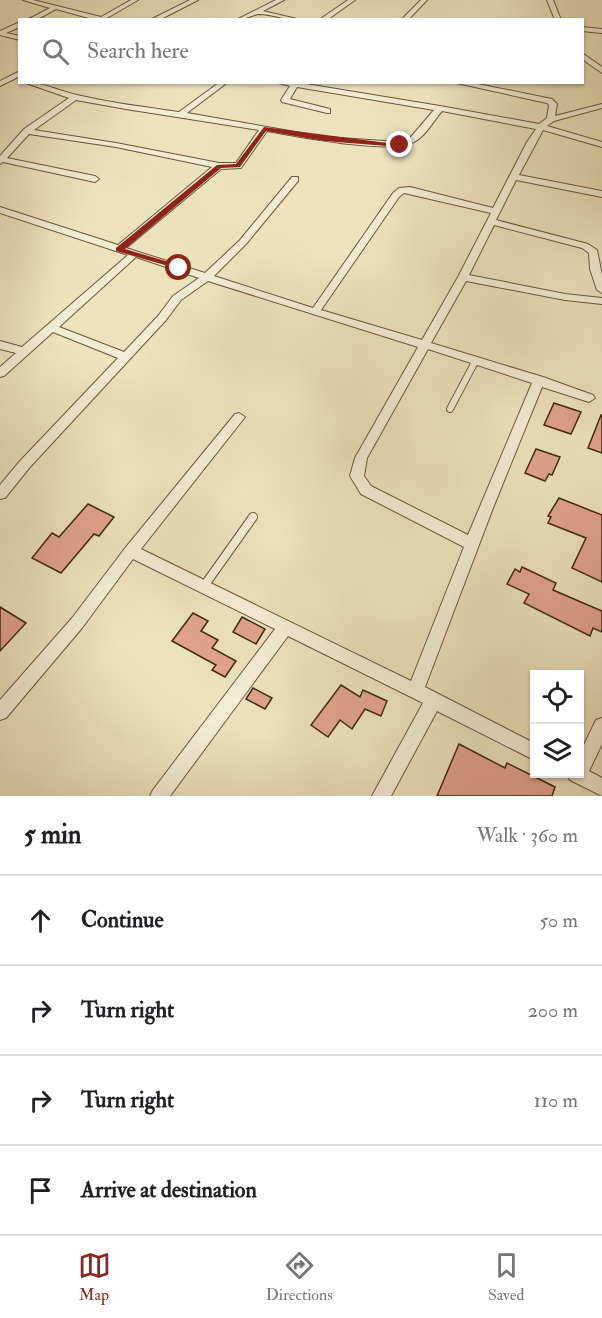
<!DOCTYPE html>
<html lang="en">
<head>
<meta charset="utf-8">
<style>
	:root { --surface:#fff; --page:#f2f2f2; --text:#202124; --muted:#757577; --line:#e0e0e0; --accent:#8f2418 }
	body { margin:0; font-family:"IM FELL Double Pica",serif; background:var(--page); color:var(--text) }
	.controls { position:absolute; right:18px; bottom:18px; display:grid; overflow:hidden; border-radius:0px; box-shadow:0 2px 4px #0004 }
	.controls button { width:54px; height:54px; display:grid; place-items:center; padding:0; border:0; border-bottom:2px solid var(--line); background:var(--surface); color:var(--text); font:30px sans-serif }
	.stop { position:absolute; width:18px; height:18px; margin:-14px; border:4px solid #8f2418; border-radius:50%; background:#fff }
	.stop.end { background:#8f2418; border-color:#fff; box-shadow:0 2px 6px #0008 }
	.list { margin:0; padding:0; list-style:none }
	h2 { display:flex; justify-content:space-between; align-items:center; height:78px; margin:0; padding:0 24px; font-size:26px }
	h2 small { font-size:20px; font-weight:400; color:var(--muted) }
	.list li { display:grid; grid-template-columns:39px 1fr auto; gap:18px; align-items:center; box-sizing:border-box; height:90px; padding:0 24px; border-top:2px solid var(--line) }
	.list b { display:block; font-size:22px; white-space:nowrap }
	.list em { font-size:20px; font-style:normal; color:var(--muted) }
	.icon { flex:none; width:33px; height:33px; fill:none; stroke:currentColor; stroke-width:2; stroke-linecap:round; stroke-linejoin:round }
	.map { position:relative; flex:none; width:602px; height:796px; overflow:hidden }
	.search { position:absolute; background:var(--surface); box-shadow:0 2px 4px #0004; left:18px; right:18px; top:18px; height:66px; display:flex; align-items:center; gap:15px; box-sizing:border-box; padding:0 21px; border-radius:0px; color:var(--muted); font-size:22px }
	.sheet { height:438px; background:var(--surface) }
	nav { display:flex; justify-content:space-around; align-items:center; box-sizing:border-box; height:84px; border-top:2px solid var(--line); background:var(--surface); font-size:16px; color:var(--muted) }
	nav a { display:grid; justify-items:center; gap:3px }
	nav .on { color:var(--accent) }
	.map>svg:first-child { display:block }
	.building { fill:#e1a38c; stroke:#3e280d; stroke-width:1.5 }
	.lines { fill:none; stroke-linecap:round; stroke-linejoin:round }
	.service-far1-casing { stroke:#6a5639; stroke-width:8 }
	.service-casing { stroke:#6a5639; stroke-width:10 }
	.minor-casing { stroke:#6a5639; stroke-width:2 }
	.service-far1 { stroke:#f3ecd5; stroke-width:6 }
	.service { stroke:#f3ecd5; stroke-width:8 }
	.minor { fill:#f3ecd5; fill-rule:evenodd }
	.route { fill:#8f2418 }
</style>
</head>
<body>
<div class="map">
<svg width="602" height="796" viewBox="0 0 602 796">
	<rect width="100%" height="100%" fill="#ece2be"/>
	<filter id="stains"><feTurbulence type="fractalNoise" baseFrequency=".00333" numOctaves="4"/><feColorMatrix values="0 0 0 0 .2 0 0 0 0 .09 0 0 0 0 .02 0 0 0 .5 -.17"/></filter>
	<radialGradient id="worn" r=".72"><stop offset=".6" stop-color="#630" stop-opacity="0"/><stop offset="1" stop-color="#630" stop-opacity=".3"/></radialGradient>
	<g class="building">
		<path d="M554,403L581,412L571,434L544,425Z"/>
		<path d="M601,415H602V453L588,448Z"/>
		<path d="M536,449L560,457L552,475L549,474L545,481L525,473Z"/>
		<path d="M559,498L602,515V582L572,568L586,538L548,523L551,517L548,516Z"/>
		<path d="M88,504L114,517L99,536L94,534L61,573L32,558L52,533L59,537Z"/>
		<path d="M522,567L556,583L553,590L602,611V632L593,628L590,636L524,603L529,594L507,584L515,569L520,572Z"/>
		<path d="M0,607L26,623L0,651Z"/>
		<path d="M193,613L208,621L201,631L218,640L212,648L236,661L225,677L212,670L216,665L172,641Z"/>
		<path d="M242,617L265,629L256,644L233,632Z"/>
		<path d="M341,685L360,697L363,690L387,701L381,716L365,709L352,729L340,720L328,737L311,725Z"/>
		<path d="M253,688L272,698L265,709L246,699Z"/>
		<path d="M459,744L505,768L507,763L555,787L552,796H437Z"/>
	</g>
	<g class="lines">
		<defs>
			<path id="service-far1" d="M450,409L476,360"/>
			<path id="service" d="M204,586L253,517"/>
			<g id="minor">
				<path d="M23,0H33L101,17L131,0H138L107,18L109,20H96L56,9L36,20H27L50,8Z"/>
				<path d="M190,0H198L159,20H150Z"/>
				<path d="M276,0H284L263,11L301,20C287,20 274,15 260,14C253,14 245,20 236,20Z"/>
				<path d="M348,0H355L327,20H319Z"/>
				<path d="M421,0H427L408,20H401Z"/>
				<path d="M547,0H553L561,20H555Z"/>
				<path d="M20,22V27L6,33L20,36V40L0,35V31Z"/>
				<path d="M582,27L602,29V33L582,31Z"/>
				<path d="M582,53L602,67V73L582,59Z"/>
				<path d="M20,71V76L0,86V81Z"/>
				<path d="M23,82C42,82 59,91 77,95C110,103 145,107 179,112L220,82H228L187,113L324,137L399,142L410,138L434,110L297,87L290,99L330,109V113H327L282,102L281,100L290,86L275,82H294L440,106L539,124L547,118L549,105L547,103L452,82H468L552,99L557,104L555,116L602,104V108L554,121L547,126L602,142V147L543,130L519,175L602,191V197L516,180L496,220L588,244L597,250L602,275V293L597,290L590,269L589,253L582,248L494,225L469,275L565,294L602,298V304L565,300L466,281L431,343L543,377L593,395L595,398L589,402L542,387L493,508L425,687L534,743V760L437,711L391,796H372L423,703L288,636L170,796H150L153,790L275,629L133,559L82,628L6,718L0,720V700L72,618L126,547L235,414L239,413L245,417L141,549L411,681L464,547L361,494L350,476L355,458L418,347L208,281L181,300L166,320L30,467L5,498L0,499V485L20,461L118,358L53,332L4,376L0,377V367L16,353L0,349V341L22,347L128,255L0,213V207L118,245L212,167L116,147L29,134L7,158L95,176L99,179L95,182L3,162L0,164V156L24,129L69,98ZM76,100L126,109L259,130L236,163H219L116,143L34,130ZM442,111L536,129L527,142L493,208L410,187L399,188L393,193L313,308L214,276L246,244L298,181V177H292L240,240L205,273L126,248L221,169L241,168L267,131C295,136 392,155 414,142C425,137 434,120 442,111ZM404,193L491,213L458,277L422,340L321,310L399,197ZM136,257L199,278L173,296L158,316L124,352L59,327ZM428,349L532,383L468,535L371,486L364,476L367,458Z"/>
				<path d="M602,718V744L589,771L602,778V796L570,780L567,774H580V753L596,720Z"/>
			</g>
		</defs>
		<use href="#service-far1" class="service-far1-casing"/>
		<use href="#service" class="service-casing"/>
		<use href="#minor" class="minor-casing"/>
		<use href="#service-far1" class="service-far1"/>
		<use href="#service" class="service"/>
		<use href="#minor" class="minor"/>
	</g>
	<path class="route" d="M264,127L403,145L400,147L324,141L266,131L240,167L221,168L125,249L182,266V270L116,251V248L217,165L236,164Z"/>
	<rect width="100%" height="100%" filter="url(#stains)"/>
	<rect width="100%" height="100%" fill="url(#worn)"/>
</svg>
<div class="controls">
<button><svg class="icon" aria-label="locate" viewBox="0 0 24 24"><circle cx="12" cy="12" r="6"/><path d="M12 2v4M12 18v4M2 12h4M18 12h4"/></svg></button>
<button><svg class="icon" aria-label="layers" viewBox="0 0 24 24"><path d="M12 4l9 5-9 5-9-5zM3 14l9 5 9-5"/></svg></button>
</div>
<div class="stop" style="left:179px;top:268px"></div>
<div class="stop end" style="left:400px;top:145px"></div>
<div class="search"><svg class="icon" aria-label="search" viewBox="0 0 24 24"><circle cx="10" cy="10" r="6"/><path d="M15 15l6 6"/></svg>Search here</div>
</div>
<section class="sheet">
<h2>5 min<small>Walk · 360 m</small></h2>
<ul class="list">
<li><svg class="icon" aria-label="ahead" viewBox="0 0 24 24"><path d="M12 20V5M6 11l6-6 6 6"/></svg><div><b>Continue</b></div><em>50 m</em></li>
<li><svg class="icon" aria-label="right" viewBox="0 0 24 24"><path d="M7 20v-9h11M14 6l5 5-5 5"/></svg><div><b>Turn right</b></div><em>200 m</em></li>
<li><svg class="icon" aria-label="right" viewBox="0 0 24 24"><path d="M7 20v-9h11M14 6l5 5-5 5"/></svg><div><b>Turn right</b></div><em>110 m</em></li>
<li><svg class="icon" aria-label="arrive" viewBox="0 0 24 24"><path d="M6 21V4h12l-3 4 3 4H6"/></svg><div><b>Arrive at destination</b></div></li>
</ul>
</section>
<nav>
<a class="on"><svg class="icon" aria-label="map" viewBox="0 0 24 24"><path d="M3 6l6-2 6 2 6-2v14l-6 2-6-2-6 2zM9 4v14M15 6v14"/></svg>Map</a>
<a><svg class="icon" aria-label="directions" viewBox="0 0 24 24"><path d="M12 3l9 9-9 9-9-9zM9 14v-3h6M13 9l2 2-2 2"/></svg>Directions</a>
<a><svg class="icon" aria-label="saved" viewBox="0 0 24 24"><path d="M7 4h10v16l-5-4-5 4z"/></svg>Saved</a>
</nav>
</body>
</html>
